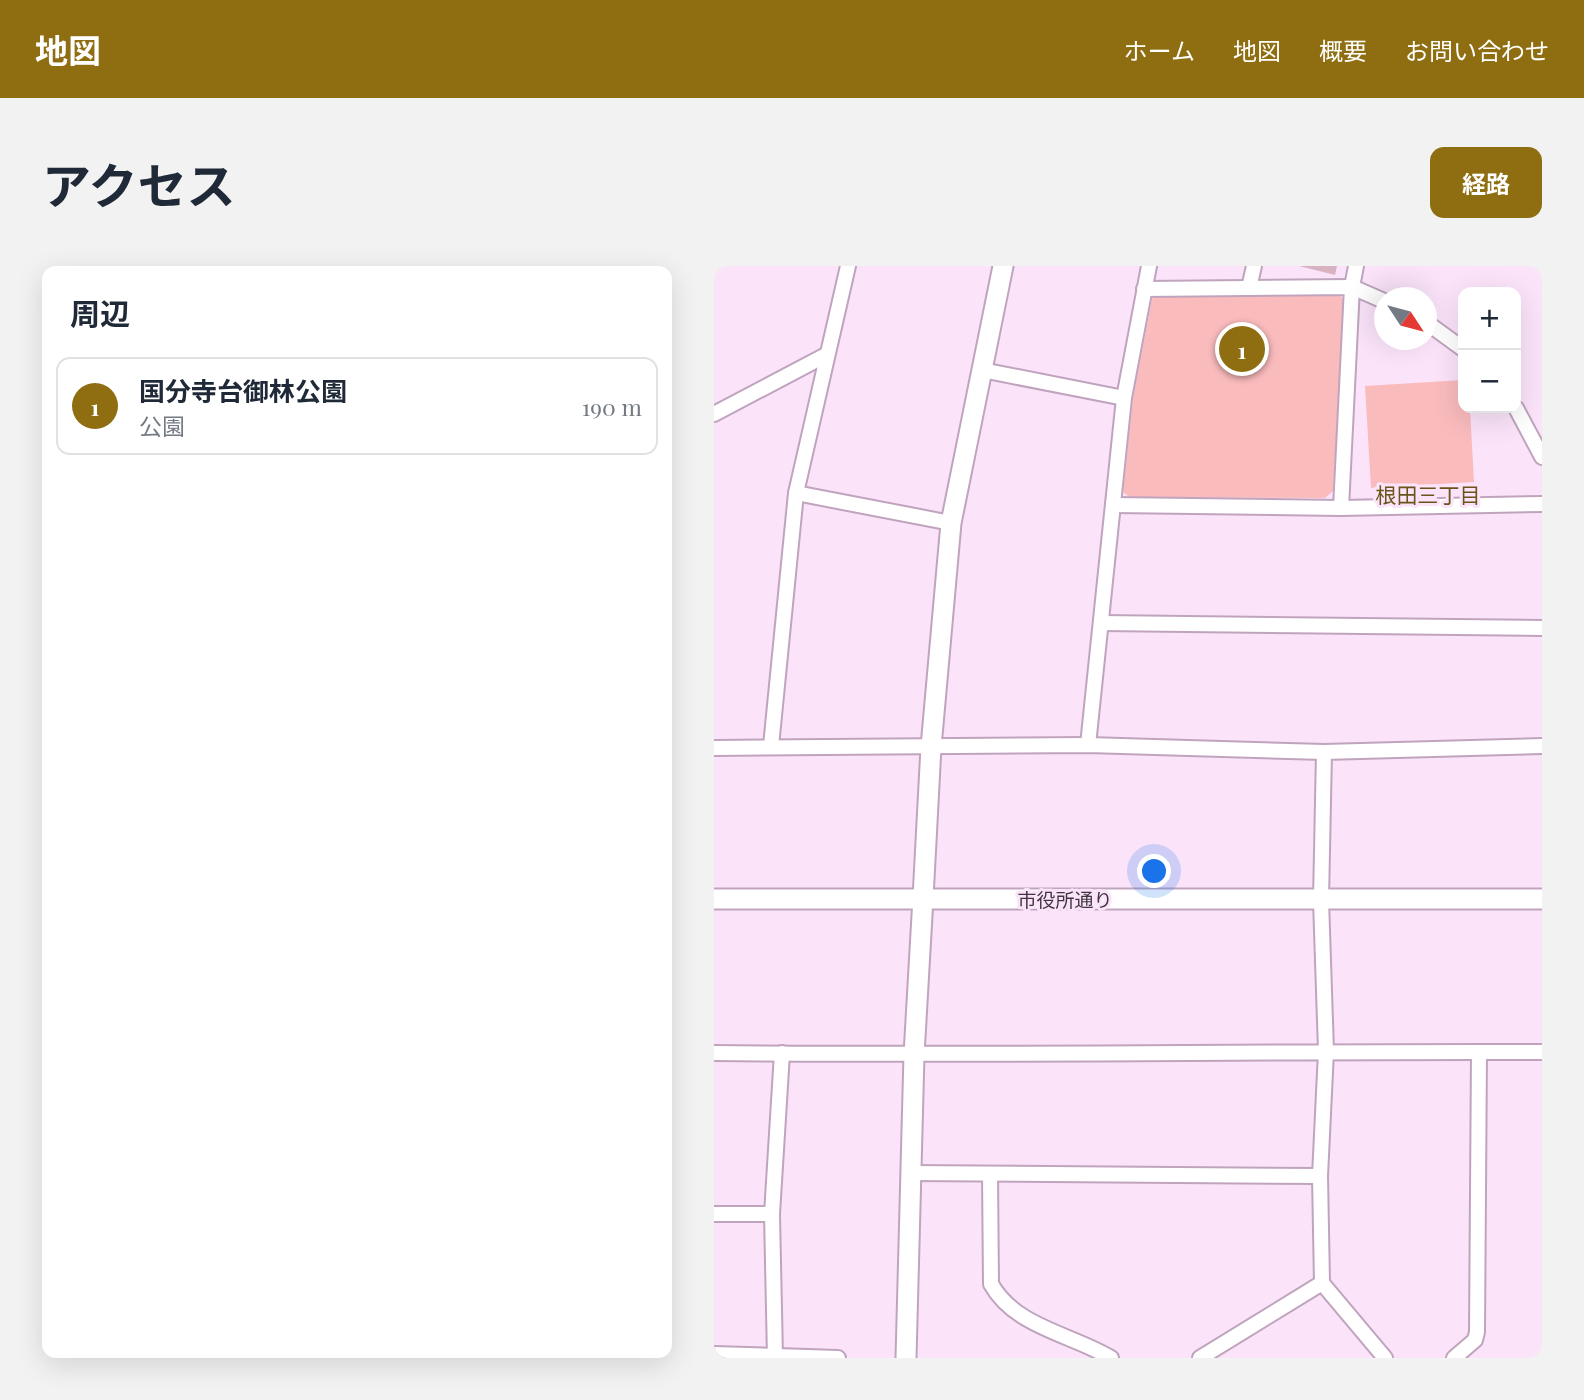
<!DOCTYPE html>
<html lang="ja">
<head>
<meta charset="utf-8">
<style>
	:root { --surface:#fff; --page:#f2f2f3; --text:#1f2937; --muted:#747a83; --line:#e0e1e3; --accent:#8e6e11 }
	body { margin:0; font-family:"Playfair Display","Noto Sans JP",serif; background:var(--page); color:var(--text) }
	.controls { position:absolute; right:21px; top:21px; display:grid; overflow:hidden; border-radius:14px; box-shadow:0 7px 28px #0002 }
	.controls button { width:63px; height:63px; display:grid; place-items:center; padding:0; border:0; border-bottom:2px solid var(--line); background:var(--surface); color:var(--text); font:35px sans-serif }
	.compass { position:absolute; left:660px; top:21px; width:63px; height:63px; border-radius:50%; background:var(--surface); box-shadow:0 7px 28px #0002; rotate:126deg }
	.you { position:absolute; left:441px; top:606px; width:24px; height:24px; margin:-18px; border:5px solid #fff; border-radius:50%; background:#1a73e8; box-shadow:0 0 0 10px #1a73e833 }
	.badge { display:grid; place-items:center; width:46px; height:46px; border-radius:50%; background:var(--accent); color:#fff; font-size:23px; font-weight:700 }
	.pin { position:absolute; translate:-50% -50%; border:4px solid #fff; box-shadow:0 2px 7px #0006 }
	.list { margin:0; padding:0; list-style:none }
	h2 { display:flex; justify-content:space-between; align-items:center; height:91px; margin:0; padding:0 28px; font-size:30px }
	h2 small { font-size:23px; font-weight:400; color:var(--muted) }
	.list li { display:grid; grid-template-columns:46px 1fr auto; gap:21px; align-items:center; box-sizing:border-box; height:98px; margin:0 14px 14px; padding:0 14px; border:2px solid var(--line); border-radius:14px }
	.list b { display:block; font-size:26px; white-space:nowrap }
	.list p { margin:0; font-size:23px; white-space:nowrap; color:var(--muted) }
	.list em { font-size:23px; font-style:normal; color:var(--muted) }
	.map { position:relative; flex:none; width:828px; height:1092px; overflow:hidden; border-radius:14px }
	header { display:flex; align-items:center; gap:42px; box-sizing:border-box; height:98px; padding:0 35px; background:var(--accent); color:#fff }
	header strong { font-size:33px }
	nav { display:flex; gap:38px; margin-inline-start:auto; font-size:24px }
	.intro { display:flex; align-items:center; justify-content:space-between; box-sizing:border-box; height:168px; padding:0 42px }
	h1 { margin:0; font-size:49px }
	.button { padding:18px 32px; border-radius:14px; background:var(--accent); color:#fff; font-size:24px; font-weight:700 }
	main { display:flex; gap:42px; padding:0 42px }
	aside { flex:1; background:var(--surface); border-radius:14px; box-shadow:0 7px 28px #0002 }
	.map>svg:first-child { display:block }
	.green { fill:#fabbbd }
	.building { fill:#d8b2c1 }
	.lines { fill:none; stroke-linecap:round; stroke-linejoin:round }
	.minor-casing { stroke:#c0a4be; stroke-width:18 }
	.tertiary-casing { stroke:#c0a4be; stroke-width:23 }
	.minor { stroke:#fff; stroke-width:14 }
	.tertiary { stroke:#fff; stroke-width:19 }
	.labels { text-anchor:middle; dominant-baseline:central; stroke-width:6; stroke-linejoin:round; paint-order:stroke }
	.street-label { font-size:19px; fill:#40353f; stroke:#fbe4fa }
	.neighbourhood-label { font-size:21px; fill:#6a541a; stroke:#fbe4fa }
</style>
</head>
<body>
<header>
<strong>地図</strong>
<nav><a>ホーム</a><a>地図</a><a>概要</a><a>お問い合わせ</a></nav>
</header>
<div class="intro"><h1>アクセス</h1><a class="button">経路</a></div>
<main>
<aside>
<h2>周辺<small></small></h2>
<ul class="list">
<li><span class="badge">1</span><div><b>国分寺台御林公園</b><p>公園</p></div><em>190 m</em></li>
</ul>
</aside>
<div class="map">
<svg width="828" height="1092" viewBox="0 0 828 1092">
	<rect width="100%" height="100%" fill="#fbe4fa"/>
	<g class="green">
		<path d="M445,27H624L630,34L619,225L611,232L415,231L409,226L419,132L438,33Z"/>
		<path d="M749,114V142H756L760,216L657,222L651,120Z"/>
	</g>
	<path class="building" d="M585,0H623L621,9Z"/>
	<g class="lines">
		<defs>
			<g id="minor">
				<path d="M535,22L540,0"/>
				<path d="M430,23L638,21L670,35"/>
				<path d="M712,56L749,83"/>
				<path d="M268,104L410,132"/>
				<path d="M802,142L828,191"/>
				<path d="M0,148L112,89"/>
				<path d="M82,227L237,257"/>
				<path d="M399,239L627,242L828,238"/>
				<path d="M627,242L638,21L642,0"/>
				<path d="M387,357L828,362"/>
				<path d="M374,479L410,132L435,0"/>
				<path d="M57,480L82,227L134,0"/>
				<path d="M0,482L374,479L610,486L828,480"/>
				<path d="M610,486L607,634L612,785L606,910L608,1017L671,1092"/>
				<path d="M0,787C276,790 552,785 828,786"/>
				<path d="M196,907L606,910"/>
				<path d="M276,908L277,1018C301,1061 357,1068 397,1092"/>
				<path d="M0,948H58"/>
				<path d="M0,1088L124,1092"/>
				<path d="M61,1092L58,948L68,787"/>
				<path d="M486,1092L608,1017"/>
				<path d="M740,1092L761,1074L763,1066L765,786"/>
			</g>
			<g id="tertiary">
				<path d="M0,633H828"/>
				<path d="M192,1092L200,789L209,632L217,481L237,257L289,0"/>
			</g>
		</defs>
		<use href="#minor" class="minor-casing"/>
		<use href="#tertiary" class="tertiary-casing"/>
		<use href="#minor" class="minor"/>
		<use href="#tertiary" class="tertiary"/>
	</g>
	<g class="labels">
		<g class="street-label">
			<text x="351" y="633">市役所通り</text>
		</g>
		<g class="neighbourhood-label">
			<text x="714" y="228">根田三丁目</text>
		</g>
	</g>
</svg>
<div class="controls">
<button>+</button>
<button>−</button>
</div>
<svg class="compass" viewBox="-18 -18 36 36"><path d="M0-13l5 13h-10z" fill="#e53935"/><path d="M0 13l5-13h-10z" fill="#747a83"/></svg>
<div class="you"></div>
<div class="pin badge" style="left:528px;top:83px">1</div>
</div>
</main>
</body>
</html>
